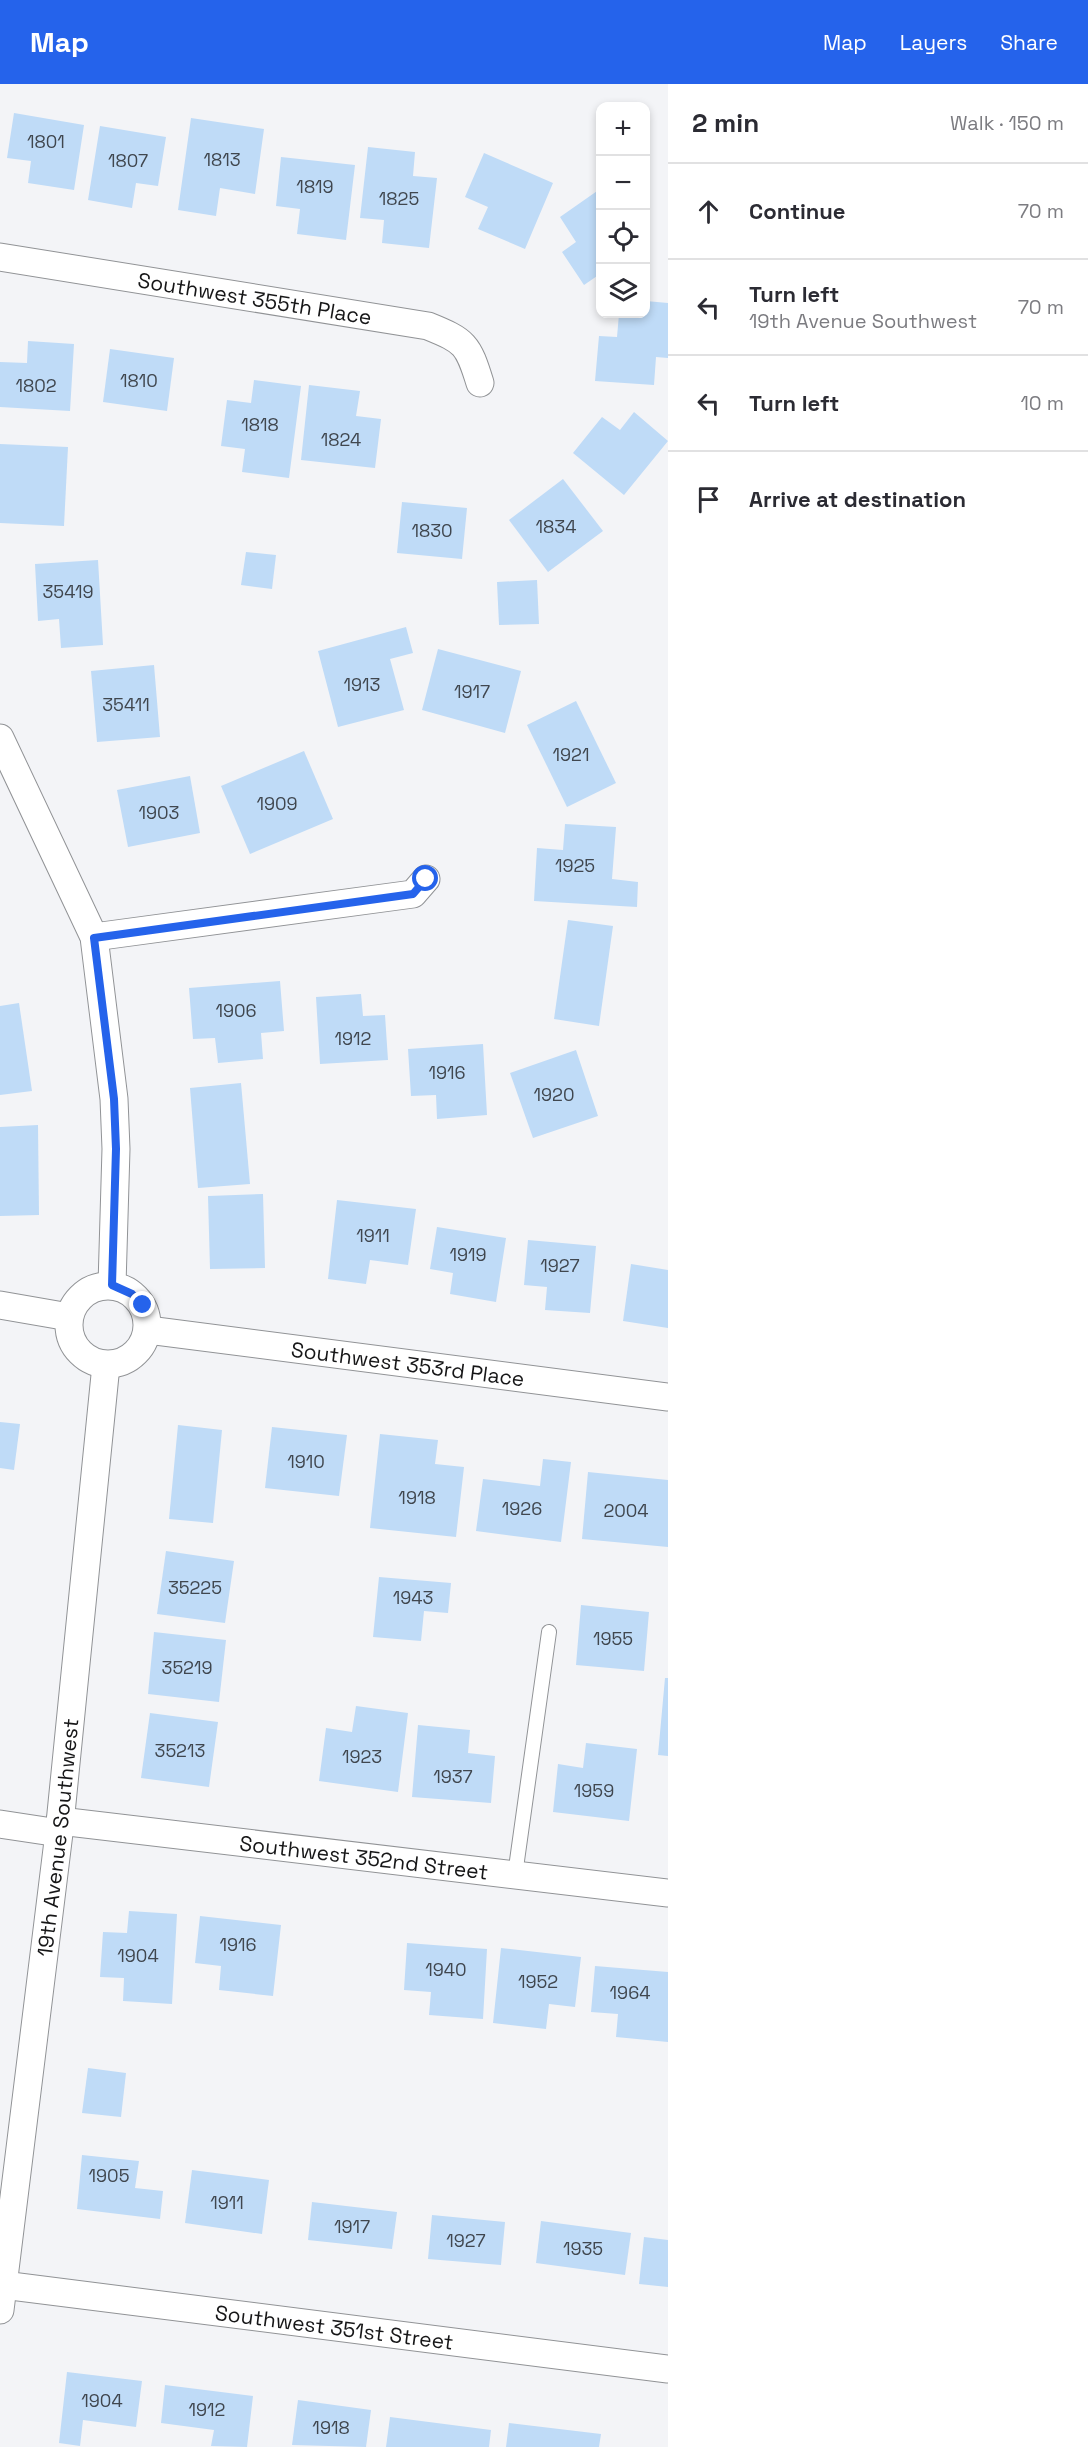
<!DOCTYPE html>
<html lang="en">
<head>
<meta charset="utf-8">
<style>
	:root { --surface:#fff; --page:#f7f7f7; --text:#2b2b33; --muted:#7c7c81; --line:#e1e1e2; --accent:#2563eb }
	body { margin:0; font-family:"Space Grotesk",sans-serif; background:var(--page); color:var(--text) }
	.controls { position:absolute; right:18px; top:18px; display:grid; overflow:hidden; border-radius:12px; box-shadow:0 3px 9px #0003 }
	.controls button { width:54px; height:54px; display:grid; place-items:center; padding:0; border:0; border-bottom:2px solid var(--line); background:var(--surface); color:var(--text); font:30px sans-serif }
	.stop { position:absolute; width:18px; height:18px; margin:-14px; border:4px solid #2563eb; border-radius:50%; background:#fff }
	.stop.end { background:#2563eb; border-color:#fff; box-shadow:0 2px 6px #0008 }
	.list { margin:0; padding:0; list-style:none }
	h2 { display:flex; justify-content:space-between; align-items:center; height:78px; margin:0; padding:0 24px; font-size:26px }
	h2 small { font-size:20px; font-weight:400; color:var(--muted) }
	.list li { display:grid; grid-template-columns:39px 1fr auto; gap:18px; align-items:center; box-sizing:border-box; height:96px; padding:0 24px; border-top:2px solid var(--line) }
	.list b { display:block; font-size:22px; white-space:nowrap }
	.list p { margin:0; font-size:20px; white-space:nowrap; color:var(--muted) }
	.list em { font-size:20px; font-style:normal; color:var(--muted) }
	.icon { flex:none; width:33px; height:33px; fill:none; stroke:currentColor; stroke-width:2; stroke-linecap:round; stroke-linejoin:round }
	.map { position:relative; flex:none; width:668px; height:2363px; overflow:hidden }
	header { display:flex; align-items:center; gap:36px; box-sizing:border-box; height:84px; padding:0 30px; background:var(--accent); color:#fff }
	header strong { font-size:28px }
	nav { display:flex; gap:33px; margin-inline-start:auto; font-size:21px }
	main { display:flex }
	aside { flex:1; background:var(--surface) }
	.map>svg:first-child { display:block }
	.building { fill:#bfdbf7 }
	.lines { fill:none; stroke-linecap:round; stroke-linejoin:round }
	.service-casing { stroke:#919396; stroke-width:16 }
	.minor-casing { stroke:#919396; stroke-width:29 }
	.service { stroke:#fff; stroke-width:14 }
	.minor { stroke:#fff; stroke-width:27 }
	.route { stroke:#2563eb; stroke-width:8 }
	.labels { text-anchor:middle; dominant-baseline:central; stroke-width:5; stroke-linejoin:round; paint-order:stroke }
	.number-label { font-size:18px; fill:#40474f }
	.street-label { font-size:21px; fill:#161617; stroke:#fff }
</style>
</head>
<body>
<header>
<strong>Map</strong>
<nav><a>Map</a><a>Layers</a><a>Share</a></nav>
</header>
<main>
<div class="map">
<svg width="668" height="2363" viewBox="0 0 668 2363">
	<rect width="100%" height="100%" fill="#f3f4f7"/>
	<g class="building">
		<path d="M14,29L84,41L74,106L28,99L31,77L7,74Z"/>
		<path d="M191,34L264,45L255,110L220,104L216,132L178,126Z"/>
		<path d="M100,42L166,53L158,102L136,99L132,124L88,116Z"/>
		<path d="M368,63L415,68L413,92L437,94L429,164L382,159L384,136L360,134Z"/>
		<path d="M484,69L553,99L525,165L478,145L488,123L465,113Z"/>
		<path d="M281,73L355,81L346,156L297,150L300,125L276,122Z"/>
		<path d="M600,105V190L584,201L562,168L576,158L560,133Z"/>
		<path d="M646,217L668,219V274L656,273L654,301L595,297L599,252L617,253L619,230H646Z"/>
		<path d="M28,257L74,260L70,327L0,323V278L27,279Z"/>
		<path d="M110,265L174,274L167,327L103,318Z"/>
		<path d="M254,296L301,302L289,394L242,388L245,365L221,362L227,316L251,319Z"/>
		<path d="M309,301L360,307L356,332L381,335L375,384L301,376Z"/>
		<path d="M634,328L668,357L624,411L573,369L602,333L620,346Z"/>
		<path d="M0,360L68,363L64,442L0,439Z"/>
		<path d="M563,395L603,447L548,488L509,436Z"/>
		<path d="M402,418L467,424L462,475L397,469Z"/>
		<path d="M246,468L276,471L272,505L241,501Z"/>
		<path d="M98,476L103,561L61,564L59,535L38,537L35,480Z"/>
		<path d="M537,496L539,540L499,541L497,498Z"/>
		<path d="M406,543L413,569L390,575L404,626L338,643L318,567Z"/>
		<path d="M438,565L521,587L505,649L422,626Z"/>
		<path d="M154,581L160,653L97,658L91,587Z"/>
		<path d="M576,617L616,699L567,723L527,641Z"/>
		<path d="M304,667L333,735L250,770L221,702Z"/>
		<path d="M190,692L200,749L128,763L117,706Z"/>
		<path d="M565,740L616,743L612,795L638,798L637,823L534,817L537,764L563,766Z"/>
		<path d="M568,836L613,842L599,942L554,935Z"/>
		<path d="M280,897L284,947L261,949L263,975L218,979L215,954L193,955L189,904Z"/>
		<path d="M361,910L363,932L385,931L388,976L320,980L316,913Z"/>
		<path d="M19,919L32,1007L0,1011V922Z"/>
		<path d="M483,960L487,1031L437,1035L436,1011L411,1012L408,965Z"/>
		<path d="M576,966L598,1032L533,1054L510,989Z"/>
		<path d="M241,999L250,1100L198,1104L190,1004Z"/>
		<path d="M38,1041L39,1131L0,1132V1043Z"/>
		<path d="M263,1110L265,1184L210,1185L208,1112Z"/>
		<path d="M337,1116L416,1125L408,1181L370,1176L366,1200L328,1195Z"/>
		<path d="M437,1143L506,1154L496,1218L450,1210L453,1189L430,1185Z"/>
		<path d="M528,1156L596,1162L590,1229L545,1226L547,1203L524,1201Z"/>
		<path d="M631,1180L668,1186V1244L623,1237Z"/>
		<path d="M0,1338L20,1340L14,1386L0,1384Z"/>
		<path d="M178,1341L222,1346L213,1439L169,1435Z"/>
		<path d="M272,1343L347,1351L339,1412L265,1404Z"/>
		<path d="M380,1350L438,1356L435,1380L464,1383L456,1453L370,1444Z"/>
		<path d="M543,1375L571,1378L561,1458L476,1447L483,1395L540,1402Z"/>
		<path d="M588,1388L668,1396V1463L582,1455Z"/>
		<path d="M166,1467L234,1477L225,1539L157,1530Z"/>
		<path d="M379,1493L451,1499L448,1529L424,1527L421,1557L373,1553Z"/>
		<path d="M581,1521L649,1528L644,1587L576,1581Z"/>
		<path d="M154,1548L226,1556L219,1618L148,1610Z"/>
		<path d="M665,1594H668V1672L658,1671Z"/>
		<path d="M356,1622L408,1629L398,1708L319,1697L326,1644L352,1648Z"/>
		<path d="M150,1629L218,1638L209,1703L141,1694Z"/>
		<path d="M418,1641L470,1646L468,1669L495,1672L491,1719L412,1713Z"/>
		<path d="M586,1659L637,1665L629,1737L553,1728L558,1680L583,1684Z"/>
		<path d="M129,1827L177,1830L172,1920L123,1917L124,1894L100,1893L103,1848L127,1849Z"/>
		<path d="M200,1832L281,1841L273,1912L219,1906L221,1882L195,1879Z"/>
		<path d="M407,1859L487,1865L483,1935L429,1931L431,1908L404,1906Z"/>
		<path d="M501,1864L581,1873L575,1923L549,1920L546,1945L493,1939Z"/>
		<path d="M595,1882L668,1888V1958L616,1953L618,1930L591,1928Z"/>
		<path d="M88,1984L126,1989L121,2033L82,2029Z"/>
		<path d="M82,2071L139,2077L135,2104L163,2107L160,2135L77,2125Z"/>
		<path d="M192,2086L269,2096L262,2150L185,2139Z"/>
		<path d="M312,2118L397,2128L392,2165L308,2156Z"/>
		<path d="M432,2131L505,2138L501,2181L428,2175Z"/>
		<path d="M541,2137L631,2149L625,2191L536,2179Z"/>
		<path d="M644,2153L668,2156V2203L639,2200Z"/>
		<path d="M67,2288L142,2297L136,2343L83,2336L80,2362L59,2359Z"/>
		<path d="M165,2301L253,2312L247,2363L211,2362L214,2346L161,2339Z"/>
		<path d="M298,2316L371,2326L366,2363L292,2361Z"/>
		<path d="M390,2333L491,2346L489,2363H386Z"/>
		<path d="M509,2339L601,2350L599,2363H506Z"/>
	</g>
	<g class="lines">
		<defs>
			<path id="service" d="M515,1791L549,1548"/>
			<g id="minor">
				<path id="s1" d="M0,173L428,242C465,257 468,260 480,299"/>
				<path d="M0,654L94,853L114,1015L116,1065L112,1201"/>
				<path d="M94,853L413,810L426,795"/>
				<circle cx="108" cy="1241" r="39"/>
				<path d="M0,1221L69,1233"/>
				<path id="s2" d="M148,1246L668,1313"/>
				<path id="s3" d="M60,1737L668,1809"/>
				<path d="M0,1740L59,1749"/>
				<path id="s4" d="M3,2201L668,2285"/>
				<path id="s5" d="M0,2226L59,1749L106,1281"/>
			</g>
		</defs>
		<use href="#service" class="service-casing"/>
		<use href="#minor" class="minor-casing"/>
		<use href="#service" class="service"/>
		<use href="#minor" class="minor"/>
	</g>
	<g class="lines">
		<path class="route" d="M143,1221L132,1210L112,1201L116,1065L114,1015L94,854L413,810L426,795"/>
	</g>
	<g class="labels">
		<g class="number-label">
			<text x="46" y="57">1801</text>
			<text x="222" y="75">1813</text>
			<text x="128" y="76">1807</text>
			<text x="315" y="102">1819</text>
			<text x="399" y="114">1825</text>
			<text x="139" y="296">1810</text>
			<text x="36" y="301">1802</text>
			<text x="260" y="340">1818</text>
			<text x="341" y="355">1824</text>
			<text x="556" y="442">1834</text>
			<text x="432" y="446">1830</text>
			<text x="68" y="507">35419</text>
			<text x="362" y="600">1913</text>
			<text x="472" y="607">1917</text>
			<text x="126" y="620">35411</text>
			<text x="571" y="670">1921</text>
			<text x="277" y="719">1909</text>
			<text x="159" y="728">1903</text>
			<text x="575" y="781">1925</text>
			<text x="236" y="926">1906</text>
			<text x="353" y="954">1912</text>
			<text x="447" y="988">1916</text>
			<text x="554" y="1010">1920</text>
			<text x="373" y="1151">1911</text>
			<text x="468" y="1170">1919</text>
			<text x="560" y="1181">1927</text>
			<text x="306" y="1377">1910</text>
			<text x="417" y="1413">1918</text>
			<text x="522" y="1424">1926</text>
			<text x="626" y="1426">2004</text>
			<text x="195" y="1503">35225</text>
			<text x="413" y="1513">1943</text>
			<text x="613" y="1554">1955</text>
			<text x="187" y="1583">35219</text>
			<text x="180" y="1666">35213</text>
			<text x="362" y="1672">1923</text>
			<text x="453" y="1692">1937</text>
			<text x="594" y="1706">1959</text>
			<text x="238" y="1860">1916</text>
			<text x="138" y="1871">1904</text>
			<text x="446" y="1885">1940</text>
			<text x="538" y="1897">1952</text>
			<text x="630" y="1908">1964</text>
			<text x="109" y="2091">1905</text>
			<text x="227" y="2118">1911</text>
			<text x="352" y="2142">1917</text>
			<text x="466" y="2156">1927</text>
			<text x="583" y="2164">1935</text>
			<text x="102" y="2316">1904</text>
			<text x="207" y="2325">1912</text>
			<text x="331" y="2343">1918</text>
		</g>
		<g class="street-label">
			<text stroke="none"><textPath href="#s1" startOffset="258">Southwest 355th Place</textPath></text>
			<text stroke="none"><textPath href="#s2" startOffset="262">Southwest 353rd Place</textPath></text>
			<text stroke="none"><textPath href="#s5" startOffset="476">19th Avenue Southwest</textPath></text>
			<text stroke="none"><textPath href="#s3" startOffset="306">Southwest 352nd Street</textPath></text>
			<text stroke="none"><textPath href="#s4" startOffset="334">Southwest 351st Street</textPath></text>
		</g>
	</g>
</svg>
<div class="controls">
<button>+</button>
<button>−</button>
<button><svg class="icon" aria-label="locate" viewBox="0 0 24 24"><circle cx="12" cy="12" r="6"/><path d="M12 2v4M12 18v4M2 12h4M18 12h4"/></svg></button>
<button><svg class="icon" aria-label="layers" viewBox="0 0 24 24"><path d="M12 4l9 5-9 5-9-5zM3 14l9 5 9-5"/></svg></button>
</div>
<div class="stop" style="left:426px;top:795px"></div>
<div class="stop end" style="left:143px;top:1221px"></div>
</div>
<aside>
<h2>2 min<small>Walk · 150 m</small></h2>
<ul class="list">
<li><svg class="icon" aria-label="ahead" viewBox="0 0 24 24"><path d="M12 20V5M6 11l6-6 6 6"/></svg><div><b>Continue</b></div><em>70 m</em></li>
<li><svg class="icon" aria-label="left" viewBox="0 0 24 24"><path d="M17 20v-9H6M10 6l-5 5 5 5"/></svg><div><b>Turn left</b><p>19th Avenue Southwest</p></div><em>70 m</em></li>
<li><svg class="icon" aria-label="left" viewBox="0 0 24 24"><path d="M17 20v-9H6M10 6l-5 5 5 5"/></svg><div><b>Turn left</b></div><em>10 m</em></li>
<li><svg class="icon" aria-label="arrive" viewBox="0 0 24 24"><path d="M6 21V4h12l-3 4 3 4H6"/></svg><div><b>Arrive at destination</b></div></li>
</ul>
</aside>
</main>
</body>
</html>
